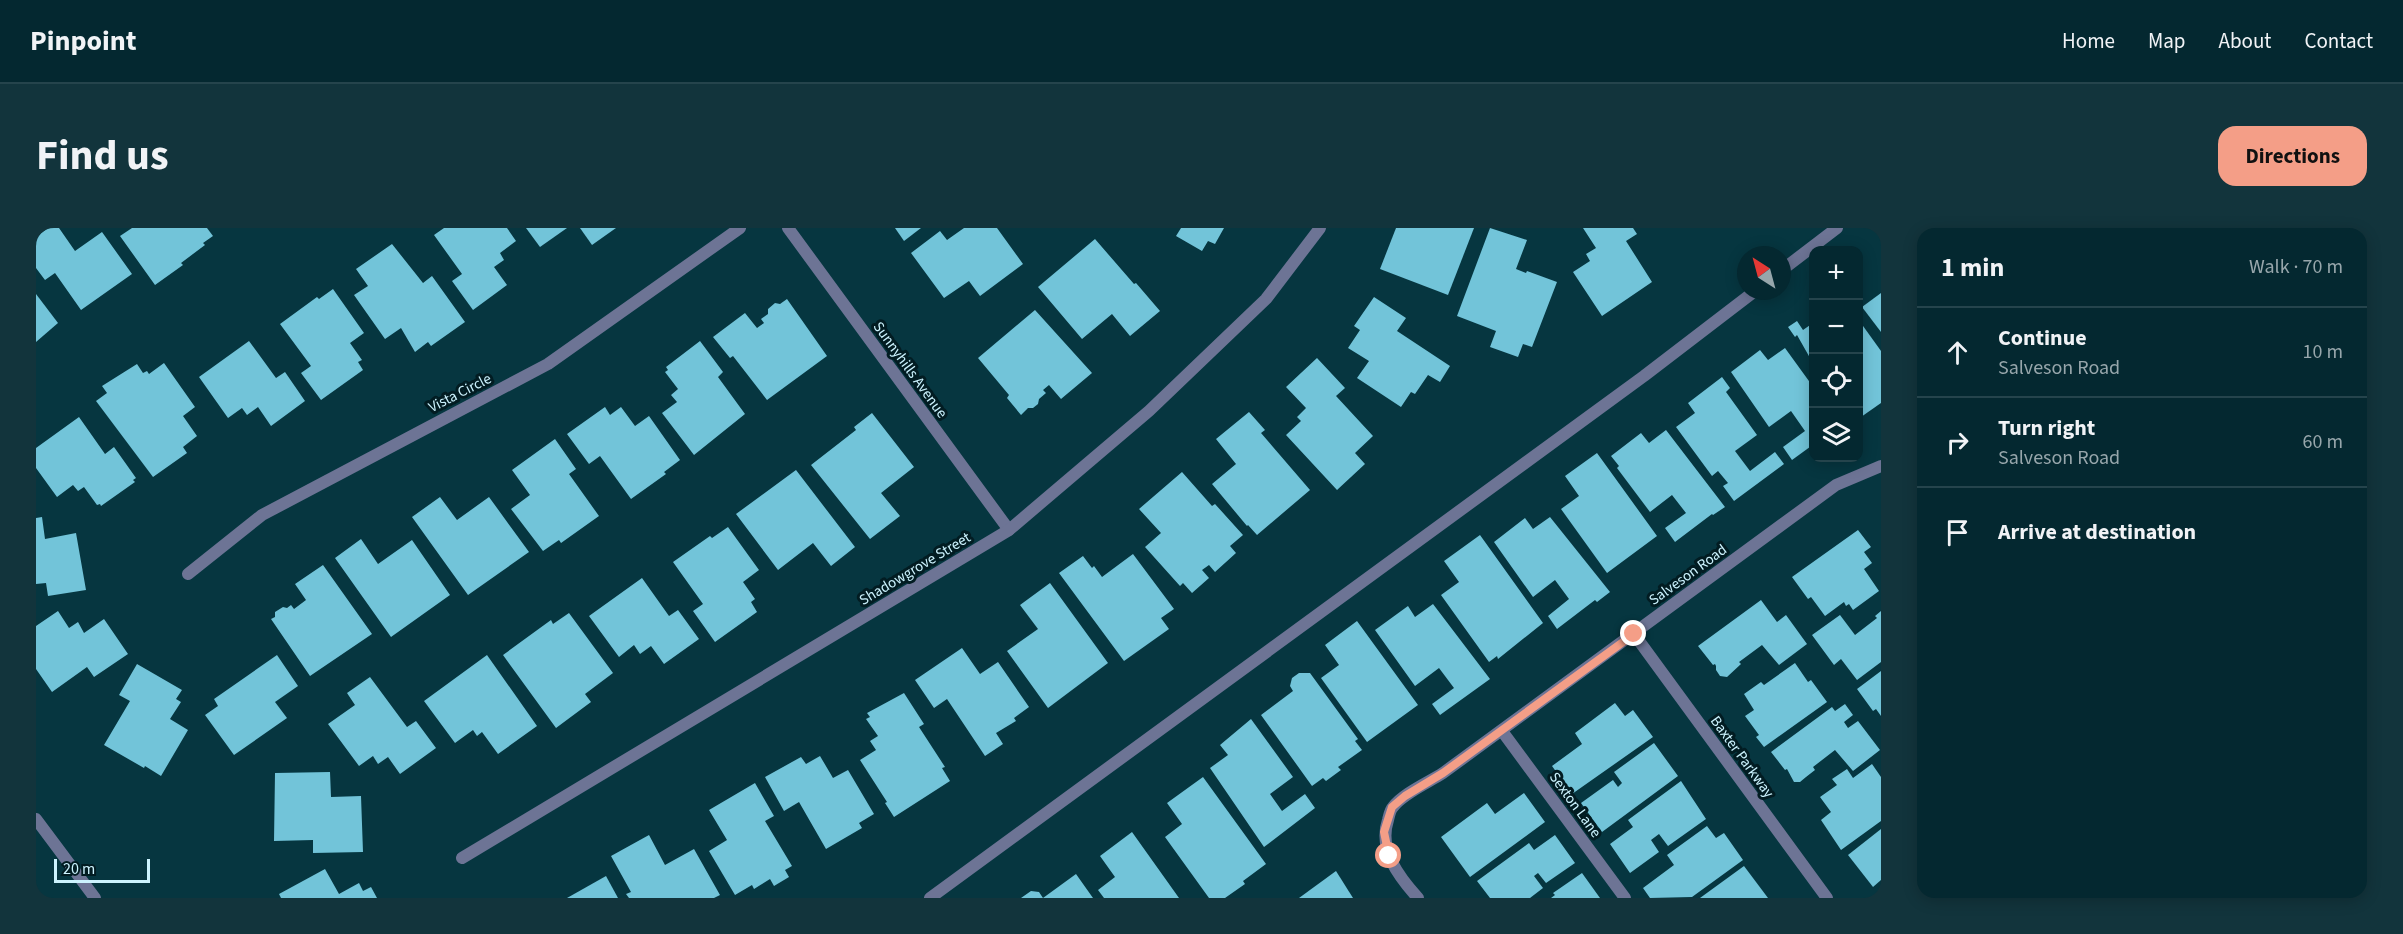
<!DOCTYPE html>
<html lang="en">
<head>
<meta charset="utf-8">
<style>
	:root { --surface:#042830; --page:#12343c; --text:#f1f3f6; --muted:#97a6ab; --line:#25444c; --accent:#f49e87 }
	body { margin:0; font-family:"Source Sans 3",sans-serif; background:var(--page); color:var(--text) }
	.controls { position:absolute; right:18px; top:18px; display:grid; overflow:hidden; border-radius:12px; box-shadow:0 3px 15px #0003 }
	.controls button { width:54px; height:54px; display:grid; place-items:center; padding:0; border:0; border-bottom:2px solid var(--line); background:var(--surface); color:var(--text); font:30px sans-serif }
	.compass { position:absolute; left:1701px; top:18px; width:54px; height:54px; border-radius:50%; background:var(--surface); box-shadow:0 3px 15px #0003; rotate:324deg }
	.scale { position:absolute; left:18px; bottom:15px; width:96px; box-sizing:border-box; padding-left:6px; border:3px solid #ccf3fe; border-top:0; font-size:16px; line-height:21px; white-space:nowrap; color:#ccf3fe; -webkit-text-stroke:4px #021c22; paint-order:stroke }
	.stop { position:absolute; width:18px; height:18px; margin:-14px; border:4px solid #f49e87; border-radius:50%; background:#fff }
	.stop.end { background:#f49e87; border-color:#fff; box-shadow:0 2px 6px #0008 }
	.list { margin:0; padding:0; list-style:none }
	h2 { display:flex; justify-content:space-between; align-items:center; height:78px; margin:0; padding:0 24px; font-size:26px }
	h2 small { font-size:20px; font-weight:400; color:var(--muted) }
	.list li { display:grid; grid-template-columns:39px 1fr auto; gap:18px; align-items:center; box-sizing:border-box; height:90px; padding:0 24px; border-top:2px solid var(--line) }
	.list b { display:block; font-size:22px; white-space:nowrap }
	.list p { margin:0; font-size:20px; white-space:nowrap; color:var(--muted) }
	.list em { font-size:20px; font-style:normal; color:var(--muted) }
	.icon { flex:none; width:33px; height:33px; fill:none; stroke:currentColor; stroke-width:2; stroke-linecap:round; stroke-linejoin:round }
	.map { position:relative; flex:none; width:1845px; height:670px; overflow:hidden; border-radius:18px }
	header { display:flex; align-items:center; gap:36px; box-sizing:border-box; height:84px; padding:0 30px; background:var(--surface); border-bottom:2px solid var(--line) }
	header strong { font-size:28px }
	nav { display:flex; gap:33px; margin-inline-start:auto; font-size:21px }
	.intro { display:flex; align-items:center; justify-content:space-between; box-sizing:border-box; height:144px; padding:0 36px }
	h1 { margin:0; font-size:42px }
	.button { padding:15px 27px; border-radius:18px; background:var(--accent); color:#111; font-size:21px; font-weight:700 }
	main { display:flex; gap:36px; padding:0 36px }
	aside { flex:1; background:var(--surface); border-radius:18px; box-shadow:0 3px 15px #0003 }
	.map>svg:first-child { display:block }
	.building { fill:#72c4d9 }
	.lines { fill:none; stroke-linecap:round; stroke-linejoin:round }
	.service { stroke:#6d7495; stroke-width:12 }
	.minor { stroke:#6d7495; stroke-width:12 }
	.route { stroke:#f49e87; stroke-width:8 }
	.labels { text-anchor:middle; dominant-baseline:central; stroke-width:6; stroke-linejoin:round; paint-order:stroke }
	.street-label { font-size:15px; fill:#ccf3fe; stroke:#021c22 }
</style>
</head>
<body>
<header>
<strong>Pinpoint</strong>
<nav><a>Home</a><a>Map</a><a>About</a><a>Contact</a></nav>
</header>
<div class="intro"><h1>Find us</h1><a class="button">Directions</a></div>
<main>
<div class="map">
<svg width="1845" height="670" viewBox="0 0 1845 670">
	<rect width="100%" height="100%" fill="#063640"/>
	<g class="building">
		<path d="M12,0H23L39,23L66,4L96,46L45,82L19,45L9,52L0,40V9Z"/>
		<path d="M96,0H171L177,8L167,15L169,17L145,35L147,37L119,57L84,8Z"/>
		<path d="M408,0H471L480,13L464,25L468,32L458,39L471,57L437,82L416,53L426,46L398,7Z"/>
		<path d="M490,0H531L504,19Z"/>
		<path d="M544,0H580L556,17Z"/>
		<path d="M859,0H885L868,13Z"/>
		<path d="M928,0H961L987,36L944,68L933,53L908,70L875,25L904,3L911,12Z"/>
		<path d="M1145,0H1188L1179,16L1172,13L1166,23L1140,8Z"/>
		<path d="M1360,0H1438L1412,67L1344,41Z"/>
		<path d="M1454,0L1491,12L1480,41L1490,45L1491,43L1521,54L1496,119L1487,116L1482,129L1454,119L1460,103L1421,88Z"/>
		<path d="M1547,0H1597L1601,6L1590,13L1616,54L1566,88L1537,44L1554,33L1550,26L1560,20Z"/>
		<path d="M1059,11L1098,56L1100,55L1124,83L1094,108L1076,86L1046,111L1002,59Z"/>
		<path d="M356,16L387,55L396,48L429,94L395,118L392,114L379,124L365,100L349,111L318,67L332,58L320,41Z"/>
		<path d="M297,61L328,105L314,115L326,132L322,134L327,142L285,172L265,145L275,138L244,96L281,69L283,71Z"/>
		<path d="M1845,65V104L1826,79Z"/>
		<path d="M0,66L22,95L0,114Z"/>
		<path d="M1338,69L1370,90L1361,103L1414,138L1404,154L1392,147L1379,166L1375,164L1365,179L1321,150L1333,133L1312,120L1324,102L1318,98Z"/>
		<path d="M751,71L791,128L731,172L697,128L694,130L677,109L709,85L721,100L728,95L725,91L732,86V81L739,75L744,76Z"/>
		<path d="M999,82L1056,145L1025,171L1013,157L1007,162L1010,165L1003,171L1002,176L997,180H992L985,187L971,170L973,167L942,130Z"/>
		<path d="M1778,90V137L1761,107L1759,109L1752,99L1761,93L1767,102L1777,95L1775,92Z"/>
		<path d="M1822,91L1845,123V175L1825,189L1822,188Z"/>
		<path d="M213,113L240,150L249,144L269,173L235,198L222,179L211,187L206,180L192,190L163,149Z"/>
		<path d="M664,113L687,144L682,149L709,186L658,227L626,185L641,174L635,167L642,161L629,144L632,142L630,139Z"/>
		<path d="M1749,120L1778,160V216L1756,232L1747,219L1769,203L1755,183L1733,199L1695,144L1724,122L1732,132Z"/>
		<path d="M1281,130L1309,160L1300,168L1337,208L1319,225L1329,236L1301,262L1250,207L1265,193L1261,189L1270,180L1250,159Z"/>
		<path d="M128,135L159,179L147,188L161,208L147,219L151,225L117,249L60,173L71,165L66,158L101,136L107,145L111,143L113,146Z"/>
		<path d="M1686,149L1694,160L1690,164L1721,207L1699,223L1714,243L1739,224L1748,236L1698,273L1687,258L1692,255L1682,243L1676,248L1640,199L1659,185L1652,175Z"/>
		<path d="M569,179L574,187L585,179L599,198L613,188L644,232L628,244L630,246L595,271L564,228L553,236L531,206Z"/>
		<path d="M1213,184L1229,202L1225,205L1274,262L1221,307L1212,297L1211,298L1176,256L1200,236L1180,211Z"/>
		<path d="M836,185L878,239L845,265L864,288L834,311L775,237L820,202L818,199Z"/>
		<path d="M43,189L69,226L78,219L100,250L97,252L99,254L65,278L64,276L61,277L48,259L42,263L37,257L21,269L0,240V220Z"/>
		<path d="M1630,202L1689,279L1677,287L1676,286L1639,314L1629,300L1650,285L1636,267L1614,284L1581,240L1583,238L1575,228L1605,205L1613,215Z"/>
		<path d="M519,211L540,241L533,246L563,288L525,315L523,312L507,323L475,281L494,267L476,242Z"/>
		<path d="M1561,225L1621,308L1571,345L1525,281L1543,268L1529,248Z"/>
		<path d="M760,242L819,319L795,338L777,315L742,342L700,286Z"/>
		<path d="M1146,244L1176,278L1179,276L1207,307L1194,318L1200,325L1179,344L1173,337L1166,342L1173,350L1156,365L1147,355L1144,358L1109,319L1125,305L1103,281Z"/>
		<path d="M404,269L421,292L453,269L493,324L432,367L376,289Z"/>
		<path d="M6,289L9,311L40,305L50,362L12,368L10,355L0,356V290Z"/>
		<path d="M1514,289L1574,364L1561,374L1559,372L1521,401L1512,388L1533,371L1519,352L1497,369L1458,314L1489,290L1497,301Z"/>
		<path d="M692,299L723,342L707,354L719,371L715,374L721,384L679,414L657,383L667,376L637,334L674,308L676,310Z"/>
		<path d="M1822,302L1835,319L1828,324L1836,335L1828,341L1843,363L1817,382L1813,376L1810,378L1808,374L1789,388L1775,369L1772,371L1756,349Z"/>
		<path d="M1444,307L1507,395L1462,431L1461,428L1453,434L1405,367L1423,354L1408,333Z"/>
		<path d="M325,311L342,336L376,312L414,367L355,409L299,330Z"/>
		<path d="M1097,326L1138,381L1125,390L1133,401L1088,433L1023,345L1047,328L1056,340L1058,338L1066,349Z"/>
		<path d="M287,337L336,406L274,448L235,391L239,389V384L247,379L251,380L255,377L258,381L270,372L259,356Z"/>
		<path d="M606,350L633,388L642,382L663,411L628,436L615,418L604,426L598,417L583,429L553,388Z"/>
		<path d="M1014,355L1072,435L1012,480L971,423L1002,401L984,377Z"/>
		<path d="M1725,372L1741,394L1750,387L1771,416L1743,437L1726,417L1703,434L1705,436L1691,449L1684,448L1680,442V438L1679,436L1677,437L1662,418Z"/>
		<path d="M1397,376L1454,451L1404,487L1396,476L1418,460L1403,440L1379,458L1339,402L1372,378L1379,389Z"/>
		<path d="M22,383L33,400L42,394L48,405L68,391L92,426L58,449L51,439L16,464L0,441V398Z"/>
		<path d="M1845,383V434L1821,452L1805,431L1798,437L1776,407L1804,387L1819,407L1841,390L1839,388Z"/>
		<path d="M533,385L577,445L549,466L555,474L520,500L467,427L515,392L517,396Z"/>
		<path d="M1321,393L1382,477L1331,514L1285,450L1303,437L1289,417Z"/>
		<path d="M926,420L944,446L962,434L993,479L978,490L980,493L960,505L967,516L949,528L911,471L898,480L879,452Z"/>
		<path d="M241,427L262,458L239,474L251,490L198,527L169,487L182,478L178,471Z"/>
		<path d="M451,427L501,498L462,526L446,504L441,508L437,502L419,515L388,473Z"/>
		<path d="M1759,435L1772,454L1775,452L1791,474L1728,519L1720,509L1723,507L1709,488L1718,482L1708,466L1725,454L1728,457Z"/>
		<path d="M101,436L146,462L140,471L145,474L134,491L152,502L125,548L109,538L108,540L68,517L94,473L83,467Z"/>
		<path d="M1845,443V488L1840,481L1837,483L1821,461Z"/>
		<path d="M1263,445H1274L1322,511L1319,513L1326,522L1302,539L1305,542L1290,553L1287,550L1276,558L1225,487L1257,463L1254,458L1256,450Z"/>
		<path d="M334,449L371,499L380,493L400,520L364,546L352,529L342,536L337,528L323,538L292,496L319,477L311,465Z"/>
		<path d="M868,465L888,496L883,499L909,539L906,540L914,553L858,589L849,575L851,574L824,532L840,522L834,513L842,508L830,491L834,489L831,485Z"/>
		<path d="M1579,475L1589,488L1597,482L1617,509L1536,566L1516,538L1546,516L1539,505Z"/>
		<path d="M1809,476L1817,487L1808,494L1812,500L1822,493L1844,522L1817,543L1799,522L1777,539L1779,542L1770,549L1764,554H1758L1751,541L1749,542L1735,524L1796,479L1799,483Z"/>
		<path d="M1215,491L1257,549L1234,566L1246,583L1269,566L1279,580L1228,619L1174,540L1192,527L1184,517Z"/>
		<path d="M1618,515L1642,548L1566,604L1545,575L1577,552L1582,559L1586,555L1578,544Z"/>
		<path d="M784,528L797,550L812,542L838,586L823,595L826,600L790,621L763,574L748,583L729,549L765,529L770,536Z"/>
		<path d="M1836,536L1845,549V593L1805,622L1785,592L1795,584L1784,569L1801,557L1796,551L1811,541L1817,550Z"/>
		<path d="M294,544L295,569L325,568L327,624L277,625V612L238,613L239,545Z"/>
		<path d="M1167,549L1230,636L1207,653L1209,656L1189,670H1173L1129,609L1146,596L1131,575Z"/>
		<path d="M1645,553L1670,591L1632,618L1623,606L1615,612L1623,624L1594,645L1574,616L1597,599L1592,592Z"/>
		<path d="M719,555L738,588L729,593L756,638L749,642L753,649L738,658L734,651L718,661L716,657L699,667L673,623L691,612L673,582Z"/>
		<path d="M1488,565L1509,594L1434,649L1405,609L1451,575L1459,586Z"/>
		<path d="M1671,598L1680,610L1688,605L1707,632L1656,669L1614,670L1607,660L1638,637L1631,627Z"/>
		<path d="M1845,601V652L1837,659L1812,627Z"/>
		<path d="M1096,604L1143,670H1068L1062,662L1079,649L1064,628Z"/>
		<path d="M613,607L629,637L658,621L684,667L678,670H593L590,666L595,664L575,628Z"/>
		<path d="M1519,607L1539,635L1510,655L1502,645L1498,648L1507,660L1494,670H1454L1441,653L1493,615L1498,622Z"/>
		<path d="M1708,638L1732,670H1664Z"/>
		<path d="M289,641L303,666L323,655L327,663L335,659L341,670H245L243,666Z"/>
		<path d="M1300,643L1317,670H1263Z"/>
		<path d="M1546,645L1564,670H1515L1519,667L1517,665Z"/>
		<path d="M1040,646L1057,670H985L995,663L1003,664L1007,670Z"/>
		<path d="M570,648L582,670H531Z"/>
	</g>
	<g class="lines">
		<g class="service">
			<path d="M1746,42L1801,0"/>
			<path d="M0,591L59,670"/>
			<path d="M894,670L1608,148L1719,63"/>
		</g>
		<g class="minor">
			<path d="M752,0L973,302"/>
			<path d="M152,346L226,287L512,136L704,0"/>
			<path d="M1598,406L1791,670"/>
			<path d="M1466,503L1589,670"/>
			<path d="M426,630L973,302L1113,183L1230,71L1284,0"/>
			<path d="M1382,670C1363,649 1342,622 1352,592C1353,588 1354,582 1357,579C1366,566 1393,554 1407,545L1800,257L1845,238"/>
		</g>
	</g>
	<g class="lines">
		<path class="route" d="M1353,628L1348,604L1356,579L1369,568L1407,545L1598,406"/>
	</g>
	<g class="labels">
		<g class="street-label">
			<text transform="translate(874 142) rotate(54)">Sunnyhills Avenue</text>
			<text transform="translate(424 165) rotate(-27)">Vista Circle</text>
			<text transform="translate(879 341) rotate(-31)">Shadowgrove Street</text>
			<text transform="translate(1652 347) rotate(-36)">Salveson Road</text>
			<text transform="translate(1706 529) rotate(54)">Baxter Parkway</text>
			<text transform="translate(1539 577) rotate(54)">Sexton Lane</text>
		</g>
	</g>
</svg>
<div class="controls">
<button>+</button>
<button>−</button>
<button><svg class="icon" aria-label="locate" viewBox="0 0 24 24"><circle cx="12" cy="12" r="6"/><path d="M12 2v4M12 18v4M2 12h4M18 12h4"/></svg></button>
<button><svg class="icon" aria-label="layers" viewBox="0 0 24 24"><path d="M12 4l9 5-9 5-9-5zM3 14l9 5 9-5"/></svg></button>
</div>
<svg class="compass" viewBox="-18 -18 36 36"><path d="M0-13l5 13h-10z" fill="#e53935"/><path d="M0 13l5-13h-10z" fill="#97a6ab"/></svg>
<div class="scale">20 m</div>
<div class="stop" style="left:1353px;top:628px"></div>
<div class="stop end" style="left:1598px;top:406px"></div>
</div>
<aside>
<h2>1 min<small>Walk · 70 m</small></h2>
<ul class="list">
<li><svg class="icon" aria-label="ahead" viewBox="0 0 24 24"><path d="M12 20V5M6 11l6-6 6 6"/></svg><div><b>Continue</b><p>Salveson Road</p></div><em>10 m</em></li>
<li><svg class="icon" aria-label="right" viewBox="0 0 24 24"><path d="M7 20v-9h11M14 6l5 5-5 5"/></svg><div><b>Turn right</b><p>Salveson Road</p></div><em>60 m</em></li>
<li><svg class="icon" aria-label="arrive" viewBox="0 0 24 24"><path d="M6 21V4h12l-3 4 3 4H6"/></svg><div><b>Arrive at destination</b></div></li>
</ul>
</aside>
</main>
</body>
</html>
